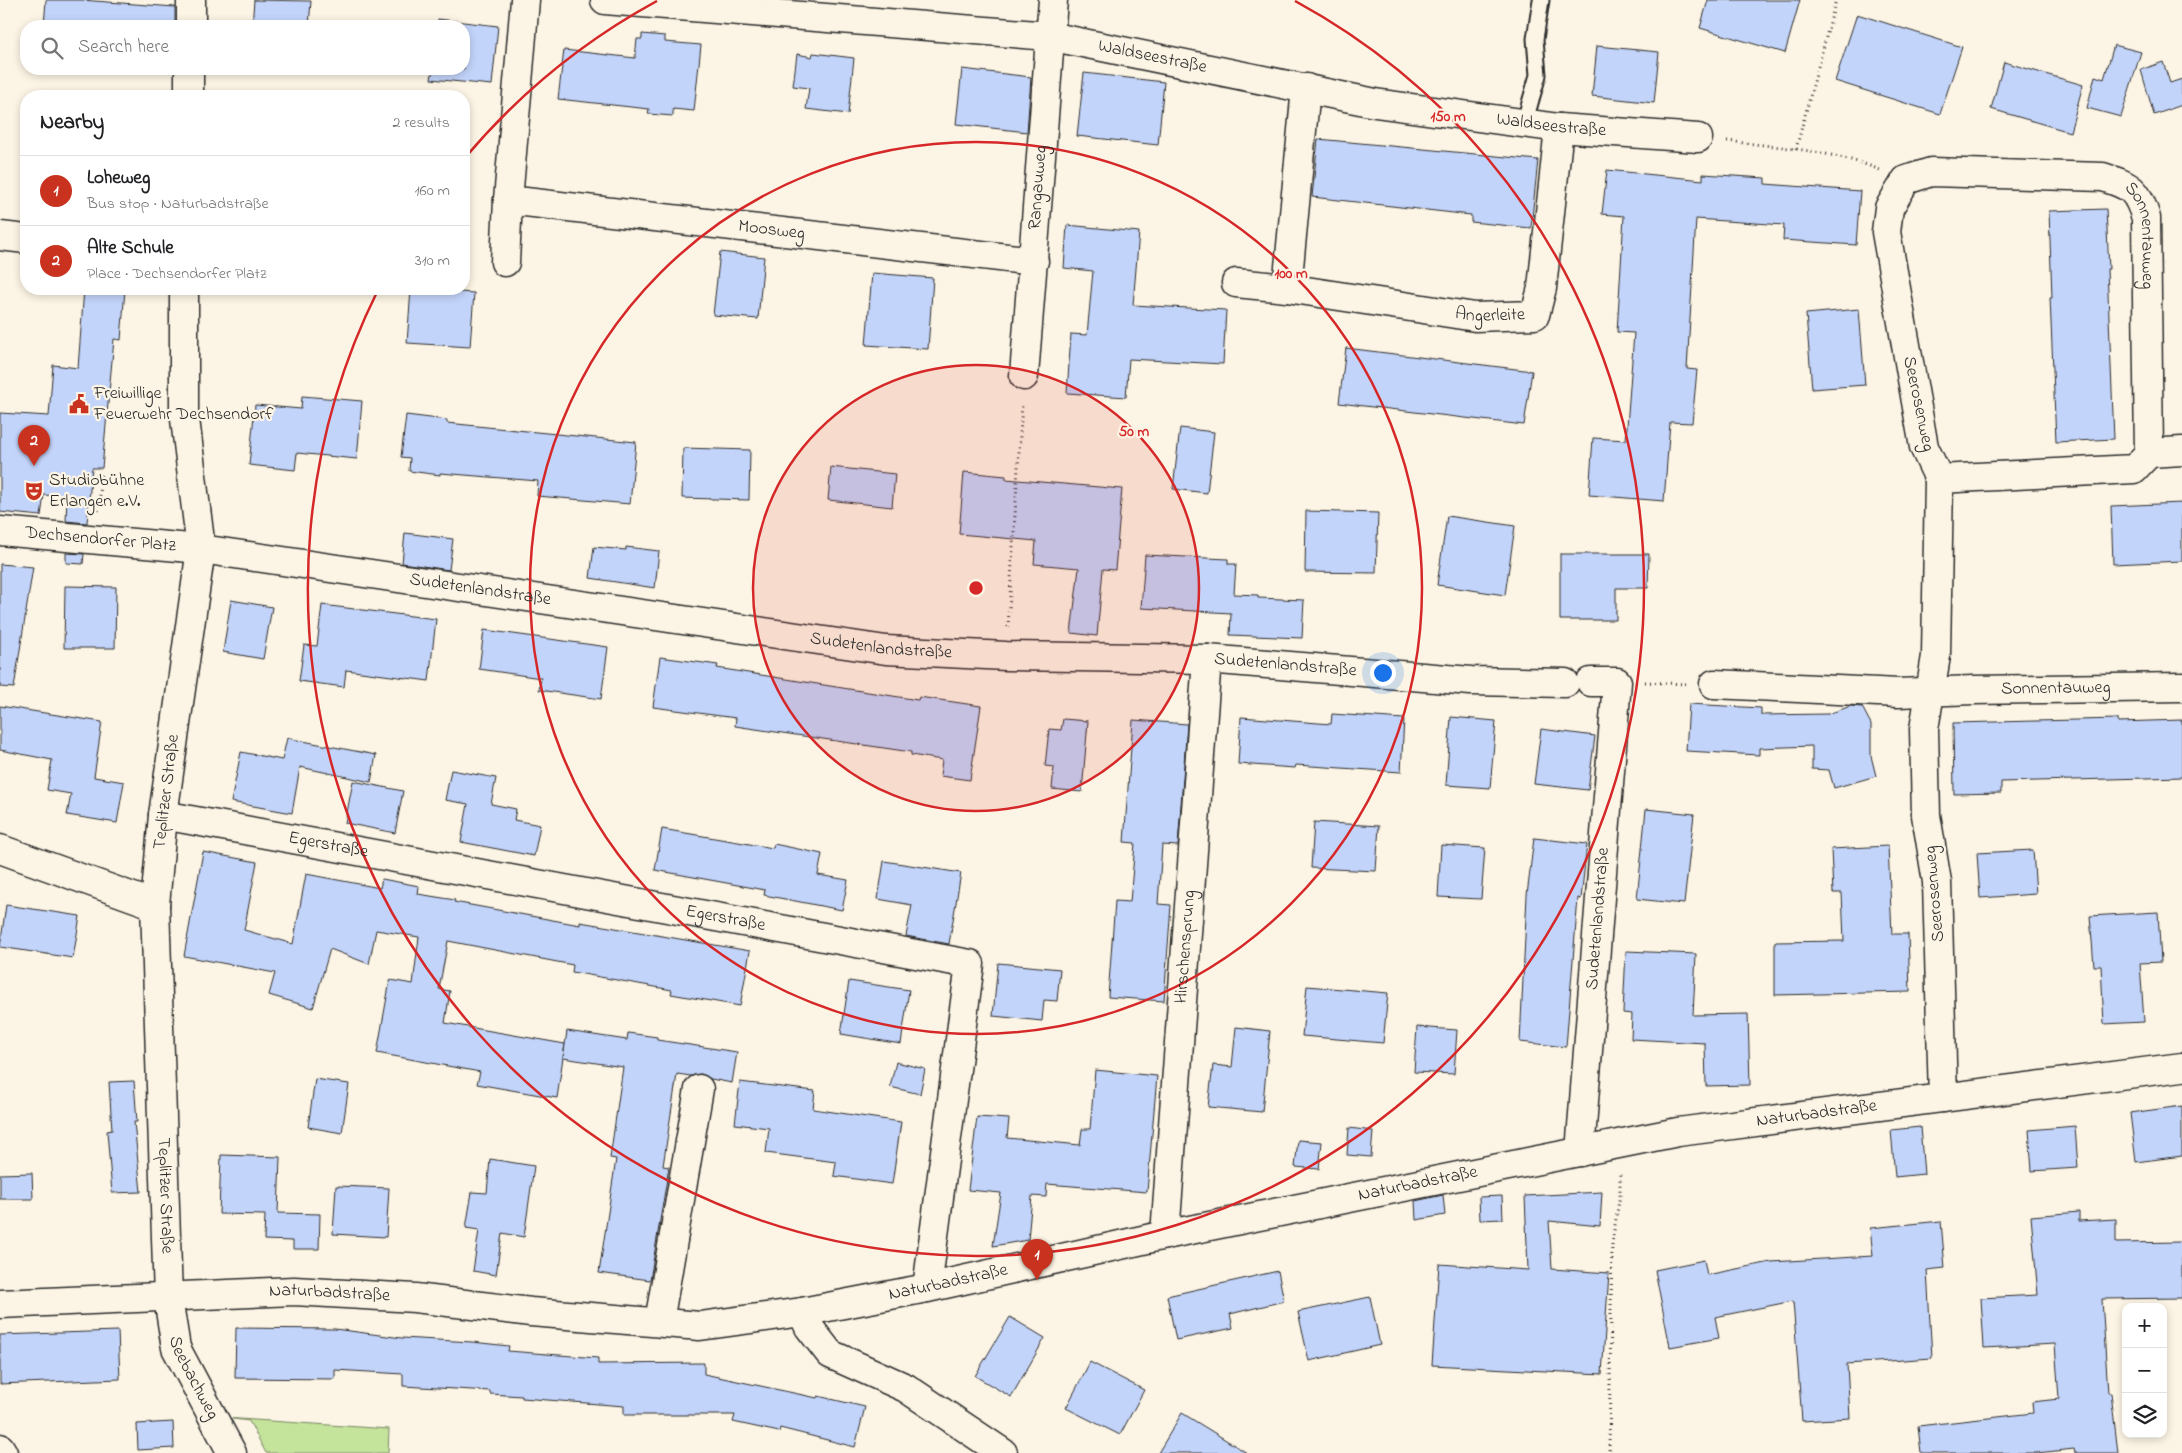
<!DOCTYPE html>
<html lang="en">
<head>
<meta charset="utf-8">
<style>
	:root { --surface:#fff; --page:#f2f2f2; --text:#202124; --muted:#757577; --line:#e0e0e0; --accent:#c8321e }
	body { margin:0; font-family:"Indie Flower",sans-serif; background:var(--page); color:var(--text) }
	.controls { position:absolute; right:15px; bottom:15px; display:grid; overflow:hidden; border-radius:10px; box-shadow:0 2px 8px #0003 }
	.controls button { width:45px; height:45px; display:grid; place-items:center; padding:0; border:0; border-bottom:1px solid var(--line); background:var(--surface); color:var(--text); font:25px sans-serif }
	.you { position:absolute; left:1382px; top:672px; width:18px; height:18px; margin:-12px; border:4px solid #fff; border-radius:50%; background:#1a73e8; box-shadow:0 0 0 8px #1a73e833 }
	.badge { display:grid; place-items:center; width:32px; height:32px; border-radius:50%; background:var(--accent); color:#fff; font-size:16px; font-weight:700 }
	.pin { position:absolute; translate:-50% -41px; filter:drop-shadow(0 1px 2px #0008) }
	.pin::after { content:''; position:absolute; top:26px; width:18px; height:15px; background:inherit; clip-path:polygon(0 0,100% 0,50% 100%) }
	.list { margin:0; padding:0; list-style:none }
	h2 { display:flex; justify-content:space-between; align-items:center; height:65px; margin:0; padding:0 20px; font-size:21px }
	h2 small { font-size:16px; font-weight:400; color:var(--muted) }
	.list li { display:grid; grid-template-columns:32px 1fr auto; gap:15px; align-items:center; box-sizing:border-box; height:70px; padding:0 20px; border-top:1px solid var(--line) }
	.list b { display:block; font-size:19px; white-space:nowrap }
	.list p { margin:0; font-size:16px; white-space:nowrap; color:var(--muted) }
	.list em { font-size:16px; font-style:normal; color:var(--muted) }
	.icon { flex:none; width:28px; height:28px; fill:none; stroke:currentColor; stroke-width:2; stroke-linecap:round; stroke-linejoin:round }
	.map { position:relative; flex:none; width:2182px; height:1453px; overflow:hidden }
	.search { position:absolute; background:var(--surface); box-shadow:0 2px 8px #0003; left:20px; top:20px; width:450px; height:55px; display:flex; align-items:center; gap:12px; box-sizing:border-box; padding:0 18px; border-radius:20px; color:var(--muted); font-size:19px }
	.panel { position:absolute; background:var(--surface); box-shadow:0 2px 8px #0003; left:20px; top:90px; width:450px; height:205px; border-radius:20px }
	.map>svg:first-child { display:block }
	.green { fill:#c4e39b; stroke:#788763 }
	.building { fill:#c3d4fa; stroke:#2b2b2b }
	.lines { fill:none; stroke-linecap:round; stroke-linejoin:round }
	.lane-casing { stroke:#2b2b2b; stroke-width:19 }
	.street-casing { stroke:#2b2b2b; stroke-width:31 }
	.secondary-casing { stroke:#2b2b2b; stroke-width:31 }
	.path { stroke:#2b2b2b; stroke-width:3; stroke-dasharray:1 4; stroke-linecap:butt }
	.lane { stroke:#fcf5e5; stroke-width:15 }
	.street { stroke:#fcf5e5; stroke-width:28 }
	.secondary { stroke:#fcf5e5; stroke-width:28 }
	.ring { fill:none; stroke:#d62828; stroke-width:2.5 }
	.labels { text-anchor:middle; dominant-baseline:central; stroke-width:4.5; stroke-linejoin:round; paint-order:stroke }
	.street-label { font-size:18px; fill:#2b2b2b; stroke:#fcf5e5 }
	.poi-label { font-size:18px; fill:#2b2b2b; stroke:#fcf5e5; text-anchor:start }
	.centre { fill:#d62828; stroke:#fcf5e5; stroke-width:2.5 }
	.ring-label { font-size:15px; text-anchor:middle; font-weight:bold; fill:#d62828; stroke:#fcf5e5; stroke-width:4.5; stroke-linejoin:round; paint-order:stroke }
</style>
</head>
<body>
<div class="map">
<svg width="2182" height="1453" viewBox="0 0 2182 1453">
	<rect width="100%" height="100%" fill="#fcf5e5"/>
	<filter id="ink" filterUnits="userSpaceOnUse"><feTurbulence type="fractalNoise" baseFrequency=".02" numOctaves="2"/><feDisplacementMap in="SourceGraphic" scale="10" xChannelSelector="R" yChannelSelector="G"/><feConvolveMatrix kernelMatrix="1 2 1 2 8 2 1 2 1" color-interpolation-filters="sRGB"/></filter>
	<g filter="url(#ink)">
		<path class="green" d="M225,1418L389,1429L388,1453H266L249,1421Z"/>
		<g class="building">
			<path d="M46,0H81L175,7V26H44Z"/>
			<path d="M254,0L311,1L309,26H252Z"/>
			<path d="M1708,0H1800L1785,53L1700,28Z"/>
			<path d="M1857,14L1962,47L1940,114L1835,81Z"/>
			<path d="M438,19L498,26L492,85L431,79L433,69H464V26H437Z"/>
			<path d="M642,34L665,36V42L701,45L694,111L673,109V116L648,114L649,109L558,99L564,50L635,58L637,39H642Z"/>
			<path d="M2114,45L2141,52L2121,117L2087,108L2095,76L2104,79Z"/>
			<path d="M1597,46L1659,52L1654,103L1592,96Z"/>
			<path d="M813,53L854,58L848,114L806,109L809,88L793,86L797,54L812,57Z"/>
			<path d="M2004,62L2083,85L2070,132L1991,109Z"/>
			<path d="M2163,62L2170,83L2182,79V105L2154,115L2141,70Z"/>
			<path d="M962,69L1031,77L1027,132L956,124Z"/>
			<path d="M1084,73L1164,82L1158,145L1077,136Z"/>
			<path d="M1318,139L1538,160L1531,228L1471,222V215L1312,197Z"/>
			<path d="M1607,170L1703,180V174L1765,178V184L1860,191L1856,245L1783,240L1784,225L1696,219L1687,369L1697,370L1692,423L1670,422L1664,501L1589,495L1593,438L1626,440L1634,333L1617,332L1624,216L1602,214Z"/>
			<path d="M2106,209L2109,269H2107L2114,439L2056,442L2050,298H2052L2049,211Z"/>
			<path d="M1067,225L1139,232L1133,305L1226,310L1223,364L1129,359L1126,397L1067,393L1071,334L1087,335L1093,271L1064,268Z"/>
			<path d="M720,252L764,257L758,319L713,315Z"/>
			<path d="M872,273L933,278L928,349L866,345Z"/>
			<path d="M84,289H125L121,340L114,339L102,468H92L87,523L66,521L67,497L44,495L41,516L0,512V413L49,416L53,365L78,368Z"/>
			<path d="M411,289L474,293L470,347L407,343Z"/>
			<path d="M1859,309L1865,385L1812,389L1806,314Z"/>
			<path d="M1346,348L1532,371L1524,425L1339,403Z"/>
			<path d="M302,396L362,401L357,459L297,453L295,470L249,465L255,405L301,409Z"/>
			<path d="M406,415L447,420V423L636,442L630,504L537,496L538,481L440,473V475L409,471L410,458L401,457Z"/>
			<path d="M1180,428L1214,432L1207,493L1173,489Z"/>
			<path d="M683,448L750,450L749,500L682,498Z"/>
			<path d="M831,467L895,474L892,507L828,500Z"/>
			<path d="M964,472L1006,476V479L1122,489L1115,570L1103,569L1097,636L1071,633L1079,568L1034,564L1036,541L959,534Z"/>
			<path d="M2182,503V561L2113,564L2111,506Z"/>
			<path d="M1306,511L1378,513L1376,573L1305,572Z"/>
			<path d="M1447,516L1515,526L1505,595L1437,585Z"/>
			<path d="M405,533L453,539L449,570L402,563Z"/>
			<path d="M594,547L626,550V547L659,551L655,588L590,578Z"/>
			<path d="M66,553L84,554L83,564L66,563Z"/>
			<path d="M1560,554H1649L1648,588H1616V620H1560Z"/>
			<path d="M1145,555L1228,559V564H1236L1234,594L1258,595V598L1304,600L1302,638L1230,635L1231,613L1141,608Z"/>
			<path d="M0,564L33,567L14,688L0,687Z"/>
			<path d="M65,586L116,587L115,648H64Z"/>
			<path d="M231,600L272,607L263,659L223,652Z"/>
			<path d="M322,605L436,619L429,681L346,670L344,687L299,681L304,645L317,646Z"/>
			<path d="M484,630L608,647L601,699L539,690L541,678L479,669Z"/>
			<path d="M660,657L718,665L717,668L918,700L919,697L981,706L970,780L940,776L942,760L911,755V752L735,726L736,718L653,707Z"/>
			<path d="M1689,704L1761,708V715L1828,714L1851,706L1862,707L1871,724V756L1876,776L1834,788L1829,770L1812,769V746L1759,748V755L1686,751Z"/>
			<path d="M0,706L102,722L94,777L124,782L117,823L67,815L71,794L47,790L52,760L0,750Z"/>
			<path d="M1332,714L1404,719L1401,772L1296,765L1295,768L1238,764L1241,717L1331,724Z"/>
			<path d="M1451,717L1496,721L1490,788L1446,785Z"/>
			<path d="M1063,719L1088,721L1082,792L1052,789L1054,767L1045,766L1049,729L1061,730Z"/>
			<path d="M2118,719V722L2182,720V777L2001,782V793L1954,794L1953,723Z"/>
			<path d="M1133,720L1187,724L1178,846L1162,845L1158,904L1171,905L1164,1001L1108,997L1115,901L1130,902L1135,843L1124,842Z"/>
			<path d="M1541,729L1595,736L1588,790L1534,784Z"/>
			<path d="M287,738L376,755L371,782L300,767L292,813L231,802L241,752L282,760Z"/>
			<path d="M451,770L496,778L491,804L516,809L514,820L540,825L534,856L461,842L468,804L445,800Z"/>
			<path d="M353,781L403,791L395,833L345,823Z"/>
			<path d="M1646,809L1694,814L1684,904L1637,899Z"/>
			<path d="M1314,822L1379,826L1376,871L1311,868Z"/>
			<path d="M662,829L773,848L774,844L822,854L818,875L848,880L842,910L764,895L765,890L655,870Z"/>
			<path d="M1534,838L1587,844L1581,899L1578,898L1566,1047L1520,1042L1527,895Z"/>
			<path d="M1441,845L1485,848L1481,899L1438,897Z"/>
			<path d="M1888,846L1892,934H1908L1910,992L1775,995V942L1844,941L1842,893H1833L1831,849Z"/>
			<path d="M2033,850L2036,894L1980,898L1977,853Z"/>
			<path d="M203,852L257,862L244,930L293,944L306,874L380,888L382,879L419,886L418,894L455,900L454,902L580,925V922L750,951L740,1006L671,994L672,990L572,972L573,965L448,941L439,989L450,991L445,1023L565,1044L557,1098L477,1084L480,1072L377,1053L390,980L413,984L419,937L376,930L369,964L330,949L313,1008L269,995L275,973L184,956Z"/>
			<path d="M884,861L961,873L949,944L906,936L912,905L878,899Z"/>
			<path d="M6,905L80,916L73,958L0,947Z"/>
			<path d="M2158,912L2161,962L2140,963L2144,1022L2104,1024L2101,966H2094L2090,916Z"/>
			<path d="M1626,951L1696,954L1693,1015L1748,1014L1750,1085L1706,1086L1705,1043L1631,1039L1632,1014L1623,1013Z"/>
			<path d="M998,963L1060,969L1057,1001L1044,1000L1042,1021L993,1016Z"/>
			<path d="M849,981L909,990L901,1044L841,1034Z"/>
			<path d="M1307,986L1388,993L1383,1043L1302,1036Z"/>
			<path d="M1236,1027L1270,1031L1262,1112L1208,1107L1213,1065L1232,1067Z"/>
			<path d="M1417,1027L1457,1030L1454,1074L1414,1072Z"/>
			<path d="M567,1031L627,1040L628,1033L657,1037V1040L737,1052L732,1083L711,1079L701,1074L691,1076L677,1074L663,1166L669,1167L650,1280L599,1273L616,1159L610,1158L623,1067L563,1058Z"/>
			<path d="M896,1062L925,1069L920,1094L890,1087Z"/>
			<path d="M1095,1070L1157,1076L1147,1192L1047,1184L1046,1197L1032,1196L1028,1240L993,1246L1001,1193L968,1190L977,1117L1009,1119L1007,1138L1080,1145L1082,1129H1090Z"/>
			<path d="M315,1079L349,1084L342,1133L308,1127Z"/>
			<path d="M134,1081L137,1122H134L141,1192L112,1193L107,1131L112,1130L109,1082Z"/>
			<path d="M740,1082L815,1091L813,1109L901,1122L892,1184L834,1176L836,1162L766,1153L769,1128L735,1124Z"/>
			<path d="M2182,1106V1156L2136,1162L2130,1113Z"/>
			<path d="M2075,1126L2078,1168L2032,1171L2029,1130Z"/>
			<path d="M1920,1127L1924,1174L1895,1177L1891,1130Z"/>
			<path d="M1349,1128L1373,1131L1371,1157L1347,1155Z"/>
			<path d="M1298,1140L1322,1142L1319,1169L1295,1167Z"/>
			<path d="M221,1155L280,1157L278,1213L320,1214L319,1249H293V1241L264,1240L265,1215L219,1214Z"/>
			<path d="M490,1159L534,1166L524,1237L502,1233L496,1275L473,1271L479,1230L466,1228L472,1192L487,1193Z"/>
			<path d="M32,1173L33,1199H0V1174Z"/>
			<path d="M336,1186L389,1188L386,1237L333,1234Z"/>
			<path d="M1602,1192L1600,1226L1549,1221L1552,1269L1609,1273L1602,1374L1432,1365L1439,1264L1528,1270L1525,1196Z"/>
			<path d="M1443,1195L1445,1215L1416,1220L1415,1201Z"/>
			<path d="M1502,1196L1503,1219L1480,1220L1479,1197Z"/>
			<path d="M2079,1212V1221L2116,1219V1243L2182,1242V1298L2102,1299L2108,1393H2111L2118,1453H2075L2074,1449L2037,1453H1921L1918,1426L2033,1413L2032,1402L2059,1399L2055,1344L1984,1348L1981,1298L2038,1295L2031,1216Z"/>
			<path d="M1941,1221L1945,1268L1927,1270L1932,1358L1847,1364L1850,1418L1802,1421L1793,1301L1715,1317L1719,1338L1670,1347L1655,1270L1704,1260L1707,1275L1771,1262L1873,1256L1870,1228Z"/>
			<path d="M1278,1271L1284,1301L1230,1314L1233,1328L1176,1340L1167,1296Z"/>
			<path d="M1370,1297L1380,1345L1309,1361L1298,1312Z"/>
			<path d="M1010,1317L1045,1338L1011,1397L975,1376Z"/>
			<path d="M236,1328L335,1329L402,1338L472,1342L509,1346L508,1351L598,1358V1364L704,1363V1374L817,1398L818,1396L865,1407L855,1447L780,1428L779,1432L733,1422L735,1415H624V1406L522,1398V1396L490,1394V1391L403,1386V1374L335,1370V1379L235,1378Z"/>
			<path d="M118,1331L120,1379L0,1384V1335Z"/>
			<path d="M1090,1362L1144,1390L1120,1435L1066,1408Z"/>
			<path d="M1182,1413L1247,1453H1158Z"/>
			<path d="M173,1422L174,1448L138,1450L137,1424Z"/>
		</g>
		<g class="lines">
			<defs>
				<path id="lane" d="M1524,124L1538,75L1535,39L1541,0"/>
				<g id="street">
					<path id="s1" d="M525,0L508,200L1034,261"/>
					<path id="s2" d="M605,0L1049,36L1375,103L1559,128L1698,138"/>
					<path d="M191,26V0"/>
					<path id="s3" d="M1306,88L1287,288L1475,317L1535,315L1542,288L1559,128"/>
					<path d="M189,96V69"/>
					<path d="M0,236L26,239"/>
					<path d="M505,262L508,200"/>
					<path d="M1236,283L1287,288"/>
					<path id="s4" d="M184,289V411L201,549L163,815L155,905L168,1298L176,1348L232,1453"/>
					<path id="s5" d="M1024,376L1053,0"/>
					<path d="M1939,479L2134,469L2149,453"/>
					<path id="s6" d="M0,531L201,549L886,650L1006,656L1207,659L1471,681L1565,683"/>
					<path id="s7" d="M1714,684L1898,693L1973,690L2182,687"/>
					<path id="s8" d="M163,815L970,964L927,1288"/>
					<path d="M0,849L155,905"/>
					<path id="s9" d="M1943,1098L1937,882L1926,815L1924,729L1936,656L1939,479L1924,447L1886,232L1889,208L1906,180L1931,172L2103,177C2131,186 2137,189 2146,218L2149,453L2182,451"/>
					<path id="s10" d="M1580,1152L1617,682H1591"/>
					<path id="s11" d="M1165,1235L1207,659"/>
					<path d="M802,1312L809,1327L830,1354L906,1388L1003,1453"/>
					<path d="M659,1322L699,1089"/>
					<path d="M0,1448L3,1453"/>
				</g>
				<g id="secondary">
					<path id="s12" d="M0,1304L294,1291L415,1298L531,1312L700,1326L802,1312L927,1288L1165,1235L1678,1132L2182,1067"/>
				</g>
			</defs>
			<use href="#lane" class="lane-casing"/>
			<use href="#street" class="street-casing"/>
			<use href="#secondary" class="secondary-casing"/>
			<g class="path">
				<path d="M1727,141C1778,147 1832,150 1880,170"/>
				<path d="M1796,149L1836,0"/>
				<path d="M91,476H102L98,512"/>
				<path d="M90,503H99"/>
				<path d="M1008,627L1022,404"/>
				<path d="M1645,682L1686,684"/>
				<path d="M1609,1450L1612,1243L1620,1195V1172"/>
			</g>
			<use href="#lane" class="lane"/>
			<use href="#street" class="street"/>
			<use href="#secondary" class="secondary"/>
		</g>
	</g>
	<circle cx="976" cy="588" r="223" fill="#d62828" fill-opacity=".12"/>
	<g class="ring">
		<circle cx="976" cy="588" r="223"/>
		<circle cx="976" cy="588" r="446"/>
		<path d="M464 159A668 668 0 0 1 657 1M1295 1A668 668 0 1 1 378 290"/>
	</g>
	<defs>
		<symbol id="civic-bare" viewBox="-9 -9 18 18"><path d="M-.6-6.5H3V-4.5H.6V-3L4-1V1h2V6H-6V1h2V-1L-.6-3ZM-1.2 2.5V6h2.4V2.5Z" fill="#c8321e" stroke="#fcf5e5" stroke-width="2.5" paint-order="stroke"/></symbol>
		<symbol id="theatre-bare" viewBox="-9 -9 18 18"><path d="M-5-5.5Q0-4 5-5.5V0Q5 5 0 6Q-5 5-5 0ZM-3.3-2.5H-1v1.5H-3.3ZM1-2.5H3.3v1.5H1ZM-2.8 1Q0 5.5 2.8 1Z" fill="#c8321e" stroke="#fcf5e5" stroke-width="2.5" paint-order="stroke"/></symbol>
	</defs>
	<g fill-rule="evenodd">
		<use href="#civic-bare" x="65" y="390" width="28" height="28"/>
		<use href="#theatre-bare" x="20" y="477" width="28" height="28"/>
	</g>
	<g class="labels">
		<g class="street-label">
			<text stroke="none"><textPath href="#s2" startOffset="551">Waldseestraße</textPath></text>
			<text stroke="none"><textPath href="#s2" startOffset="956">Waldseestraße</textPath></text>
			<text stroke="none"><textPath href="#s5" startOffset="189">Rangauweg</textPath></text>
			<text stroke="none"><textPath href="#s1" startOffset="466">Moosweg</textPath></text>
			<text stroke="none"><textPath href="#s9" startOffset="1210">Sonnentauweg</textPath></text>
			<text stroke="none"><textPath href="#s3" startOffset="406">Angerleite</textPath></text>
			<text transform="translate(1918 404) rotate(78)">Seerosenweg</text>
			<text stroke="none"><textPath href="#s6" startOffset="101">Dechsendorfer Platz</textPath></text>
			<text stroke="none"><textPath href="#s6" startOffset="484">Sudetenlandstraße</textPath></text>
			<text stroke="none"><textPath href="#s6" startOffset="889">Sudetenlandstraße</textPath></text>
			<text stroke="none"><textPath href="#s6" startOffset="1294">Sudetenlandstraße</textPath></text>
			<text stroke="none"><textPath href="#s7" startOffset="342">Sonnentauweg</textPath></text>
			<text transform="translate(167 792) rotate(-83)">Teplitzer Straße</text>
			<text stroke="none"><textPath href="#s8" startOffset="168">Egerstraße</textPath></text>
			<text transform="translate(1935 894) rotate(-95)">Seerosenweg</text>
			<text stroke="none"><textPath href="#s8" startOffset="572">Egerstraße</textPath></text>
			<text stroke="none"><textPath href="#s10" startOffset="234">Sudetenlandstraße</textPath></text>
			<text stroke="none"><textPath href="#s11" startOffset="289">Hirschensprung</textPath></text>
			<text stroke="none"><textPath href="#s12" startOffset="1839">Naturbadstraße</textPath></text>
			<text stroke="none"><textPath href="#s12" startOffset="1434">Naturbadstraße</textPath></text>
			<text stroke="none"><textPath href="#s4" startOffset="911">Teplitzer Straße</textPath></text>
			<text stroke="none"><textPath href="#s12" startOffset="954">Naturbadstraße</textPath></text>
			<text stroke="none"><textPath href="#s12" startOffset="330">Naturbadstraße</textPath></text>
			<text stroke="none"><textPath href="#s4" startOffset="1098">Seebachweg</textPath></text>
		</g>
		<g class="poi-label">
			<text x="94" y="394">Freiwillige<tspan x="94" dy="21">Feuerwehr Dechsendorf</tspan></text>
			<text x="49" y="481">Studiobühne<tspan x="49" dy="21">Erlangen e.V.</tspan></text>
		</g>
	</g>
	<circle cx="976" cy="588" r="8" class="centre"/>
	<g class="ring-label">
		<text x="1448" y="121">150 m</text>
		<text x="1291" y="278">100 m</text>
		<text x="1134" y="436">50 m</text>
	</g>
</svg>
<div class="controls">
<button>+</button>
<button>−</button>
<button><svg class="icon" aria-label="layers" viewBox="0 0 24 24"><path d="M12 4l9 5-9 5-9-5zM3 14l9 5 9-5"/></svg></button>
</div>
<div class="you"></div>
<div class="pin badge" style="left:1037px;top:1280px">1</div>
<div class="pin badge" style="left:34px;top:466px">2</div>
<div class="search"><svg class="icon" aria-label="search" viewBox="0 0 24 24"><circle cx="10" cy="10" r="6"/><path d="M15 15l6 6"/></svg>Search here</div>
<section class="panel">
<h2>Nearby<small>2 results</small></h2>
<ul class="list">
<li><span class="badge">1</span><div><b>Loheweg</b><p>Bus stop · Naturbadstraße</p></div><em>160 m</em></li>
<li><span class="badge">2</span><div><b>Alte Schule</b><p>Place · Dechsendorfer Platz</p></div><em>310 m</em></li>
</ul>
</section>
</div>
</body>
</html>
